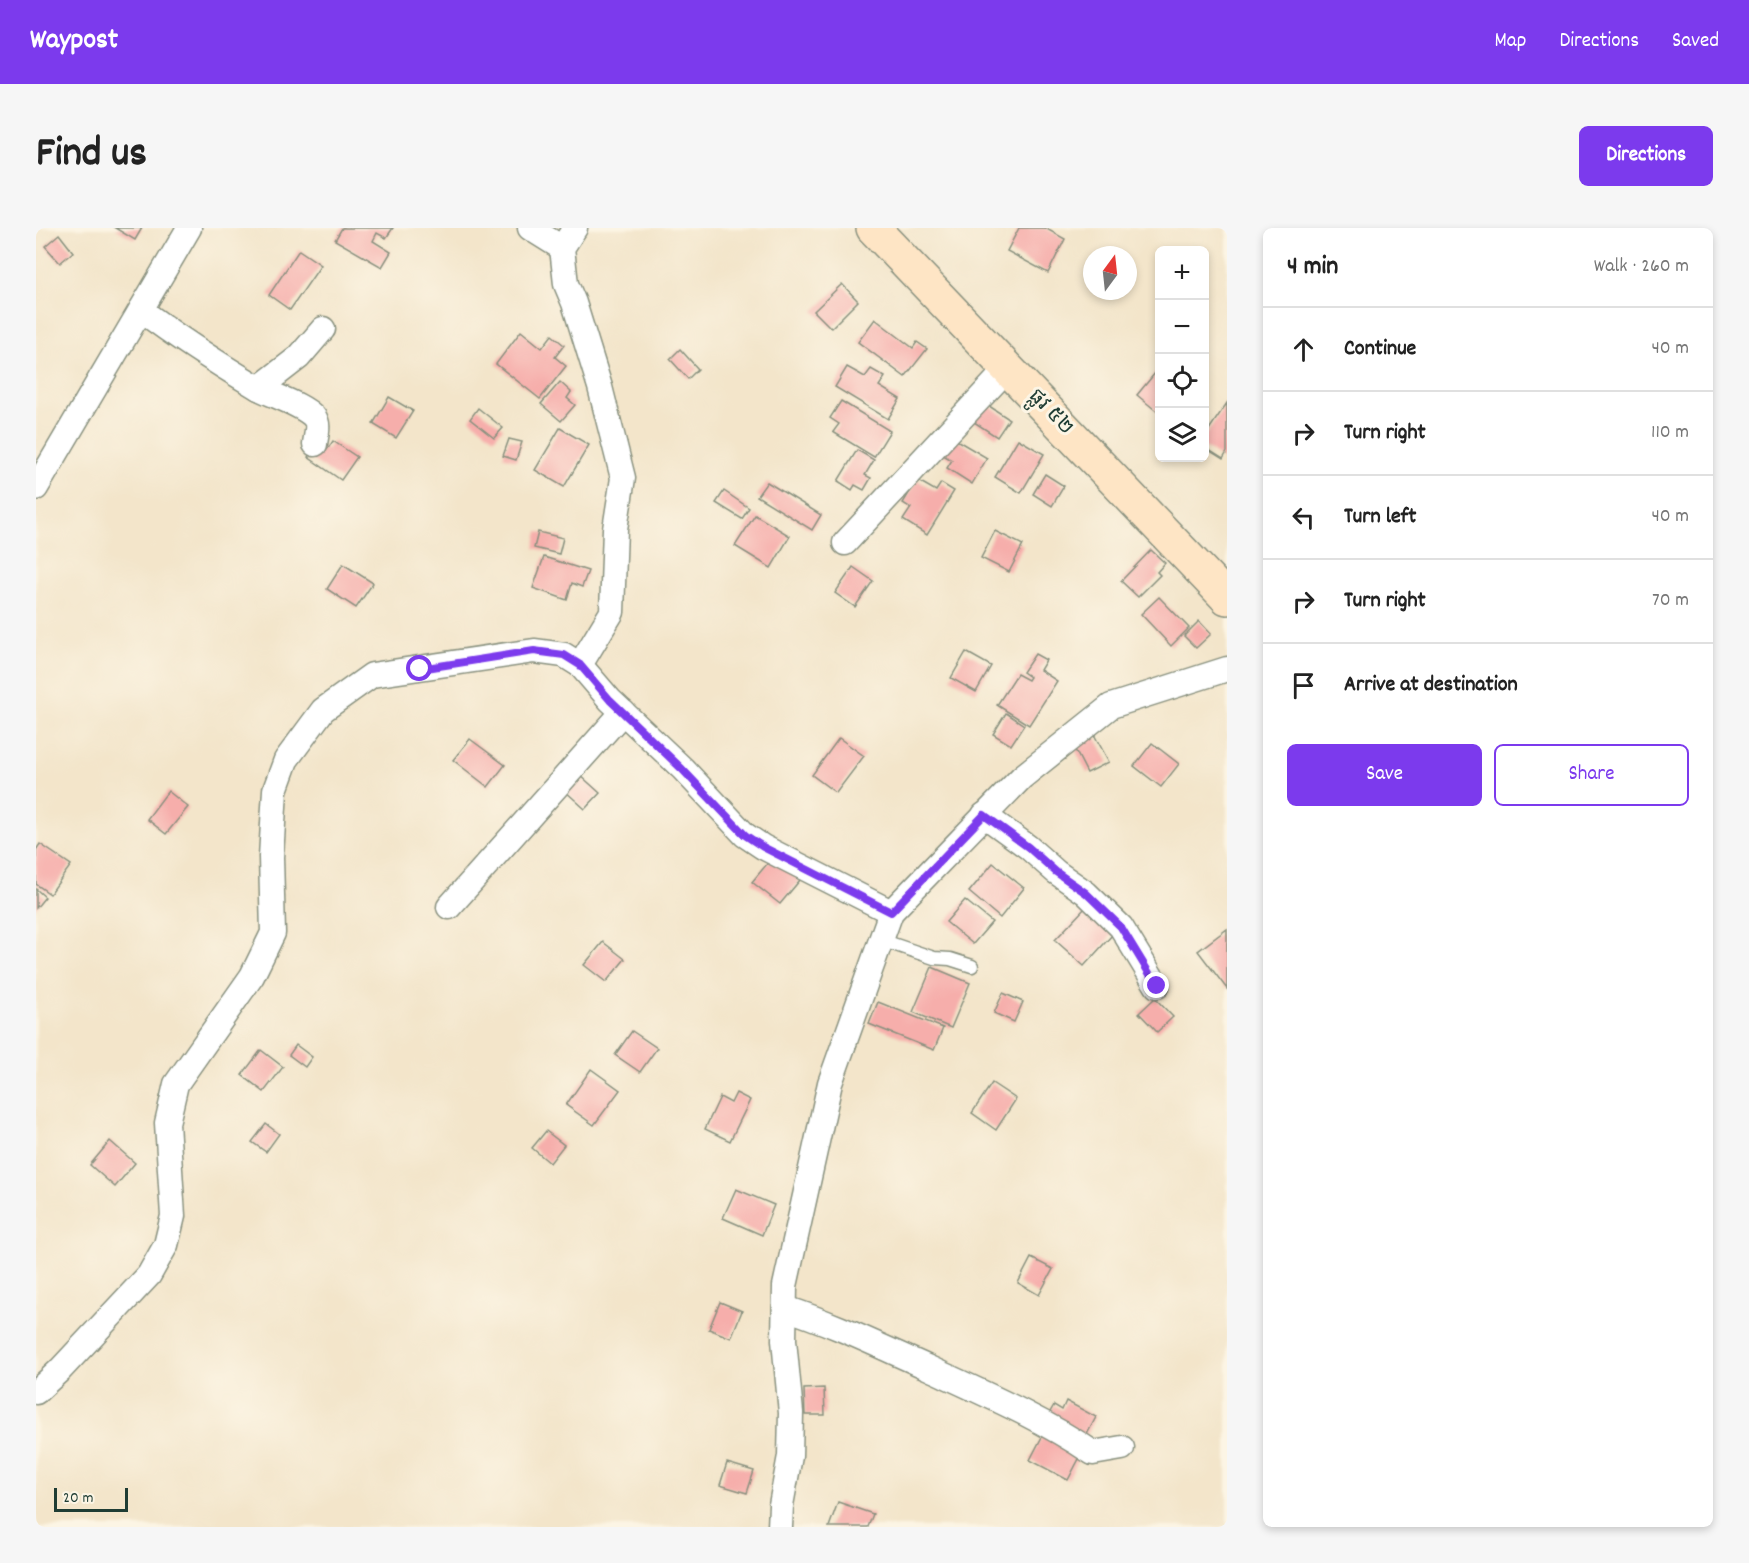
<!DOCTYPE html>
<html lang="en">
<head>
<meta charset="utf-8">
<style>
	:root { --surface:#fff; --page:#f6f6f6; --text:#222; --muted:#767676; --line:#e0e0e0; --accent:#7c3aed }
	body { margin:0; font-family:Dekko,"Noto Sans Khmer",sans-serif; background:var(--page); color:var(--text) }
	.controls { position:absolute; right:18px; top:18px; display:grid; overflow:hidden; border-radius:9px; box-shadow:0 3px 9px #0003 }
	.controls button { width:54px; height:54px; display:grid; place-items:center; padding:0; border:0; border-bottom:2px solid var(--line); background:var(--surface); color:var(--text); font:30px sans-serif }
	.compass { position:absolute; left:1047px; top:18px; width:54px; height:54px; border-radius:50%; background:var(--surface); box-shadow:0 3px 9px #0003; rotate:15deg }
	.scale { position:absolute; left:18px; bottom:15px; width:74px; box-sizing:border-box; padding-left:6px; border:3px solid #1f3d34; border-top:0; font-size:16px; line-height:21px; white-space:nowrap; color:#1f3d34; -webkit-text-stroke:4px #fcf5e5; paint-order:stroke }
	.stop { position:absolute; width:18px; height:18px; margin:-14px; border:4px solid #7c3aed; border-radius:50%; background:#fff }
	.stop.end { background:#7c3aed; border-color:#fff; box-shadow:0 2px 6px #0008 }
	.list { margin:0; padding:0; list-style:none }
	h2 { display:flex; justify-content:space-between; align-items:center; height:78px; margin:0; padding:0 24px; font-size:26px }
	h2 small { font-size:20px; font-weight:400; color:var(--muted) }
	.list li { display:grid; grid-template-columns:39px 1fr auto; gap:18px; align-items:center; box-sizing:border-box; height:84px; padding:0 24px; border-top:2px solid var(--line) }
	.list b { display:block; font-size:22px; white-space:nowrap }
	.list em { font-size:20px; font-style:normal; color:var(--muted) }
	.actions { display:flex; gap:12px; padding:18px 24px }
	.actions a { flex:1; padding:14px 0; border:2px solid var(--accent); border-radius:9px; text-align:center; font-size:21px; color:var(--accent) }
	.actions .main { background:var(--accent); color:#fff }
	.icon { flex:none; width:33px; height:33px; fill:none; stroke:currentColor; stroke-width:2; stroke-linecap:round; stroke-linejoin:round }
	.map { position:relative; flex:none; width:1191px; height:1299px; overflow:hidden; border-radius:9px }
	header { display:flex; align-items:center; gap:36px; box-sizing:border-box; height:84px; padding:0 30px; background:var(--accent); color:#fff }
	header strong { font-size:28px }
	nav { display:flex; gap:33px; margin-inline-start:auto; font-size:21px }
	.intro { display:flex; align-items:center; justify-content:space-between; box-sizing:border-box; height:144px; padding:0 36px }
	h1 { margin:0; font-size:42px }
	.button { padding:15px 27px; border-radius:9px; background:var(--accent); color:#fff; font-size:21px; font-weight:700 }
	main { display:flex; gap:36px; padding:0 36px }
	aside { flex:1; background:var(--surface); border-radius:9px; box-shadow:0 3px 9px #0003 }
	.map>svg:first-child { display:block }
	.building { fill:#f6aeab }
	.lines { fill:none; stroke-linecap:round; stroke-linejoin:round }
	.lane-casing { stroke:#89917f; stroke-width:15 }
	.street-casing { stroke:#89917f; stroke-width:27 }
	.secondary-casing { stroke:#89917f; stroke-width:36 }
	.lane { stroke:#fff; stroke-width:12 }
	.street { stroke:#fff; stroke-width:24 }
	.secondary { stroke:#fee5c5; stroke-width:33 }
	.route { stroke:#7c3aed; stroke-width:8 }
	.labels { text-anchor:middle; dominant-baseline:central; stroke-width:6; stroke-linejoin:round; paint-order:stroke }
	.street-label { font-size:21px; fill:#1f3d34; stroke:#fcf5e5 }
</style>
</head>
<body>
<header>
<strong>Waypost</strong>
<nav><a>Map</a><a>Directions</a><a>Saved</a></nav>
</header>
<div class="intro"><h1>Find us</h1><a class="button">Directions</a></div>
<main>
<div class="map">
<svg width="1191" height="1299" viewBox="0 0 1191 1299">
	<rect width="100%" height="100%" fill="#fcf5e5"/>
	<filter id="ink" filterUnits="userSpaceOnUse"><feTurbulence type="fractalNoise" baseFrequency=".0167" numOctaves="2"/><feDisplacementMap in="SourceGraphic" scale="12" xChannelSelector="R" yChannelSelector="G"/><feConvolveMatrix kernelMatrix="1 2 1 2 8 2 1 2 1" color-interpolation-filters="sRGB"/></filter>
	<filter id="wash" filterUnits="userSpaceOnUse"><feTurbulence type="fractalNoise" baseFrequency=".008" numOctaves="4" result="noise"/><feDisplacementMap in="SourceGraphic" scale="24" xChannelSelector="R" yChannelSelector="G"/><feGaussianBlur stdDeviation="1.35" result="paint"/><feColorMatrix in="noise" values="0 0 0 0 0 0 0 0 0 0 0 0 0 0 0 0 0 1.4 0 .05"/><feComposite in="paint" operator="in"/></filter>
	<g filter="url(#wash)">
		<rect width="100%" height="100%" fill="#f3e5ca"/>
		<g id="blocks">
			<g class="building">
				<path d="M79,0H106L99,12Z"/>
				<path d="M306,0H357L350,10L341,5L337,13L355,24L346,39L299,12Z"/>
				<path d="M983,0H1009L1029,11L1012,45L971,23Z"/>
				<path d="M23,6L37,24L24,35L9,18Z"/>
				<path d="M263,22L285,37L254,82L233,67Z"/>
				<path d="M806,56L822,73L795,100L778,83Z"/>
				<path d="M839,91L877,120L881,114L891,121L869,149L822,114Z"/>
				<path d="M485,103L506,120L516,107L528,117L519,129L530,138L504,171L460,136Z"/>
				<path d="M644,121L662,141L652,151L634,131Z"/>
				<path d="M811,139L829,149L835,141L849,149L843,158L864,171L852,191L799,159Z"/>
				<path d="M1124,139V186L1101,167Z"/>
				<path d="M524,154L535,164L531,170L539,177L525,193L505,176Z"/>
				<path d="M353,169L377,183L360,210L337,196Z"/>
				<path d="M805,173L854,203L838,229L797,204L803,196L794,190Z"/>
				<path d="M947,174L973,191L961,209L935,192Z"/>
				<path d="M1191,175V224L1187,231L1168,219V209Z"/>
				<path d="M442,180L467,200L458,210L434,191Z"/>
				<path d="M524,200L553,217L528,259L499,242Z"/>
				<path d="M917,210L951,230L936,256L911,240L916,232L907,227Z"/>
				<path d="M473,211L486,214L480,232L467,228Z"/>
				<path d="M982,211L1008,226L985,265L959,249Z"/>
				<path d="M297,213L321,229L305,252L272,229L281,215L291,222Z"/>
				<path d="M821,222L838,232L829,247L835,250L828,262L819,257L816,262L802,253Z"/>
				<path d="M1009,246L1028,258L1016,278L997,266Z"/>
				<path d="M881,252L900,263L905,255L918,263L891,307L867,292L875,280L867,275Z"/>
				<path d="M731,254L785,287L776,302L721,268Z"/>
				<path d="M688,263L713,280L706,291L680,275Z"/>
				<path d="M719,287L754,308L735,340L699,318Z"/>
				<path d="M959,303L987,317L973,344L945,330Z"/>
				<path d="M502,304L527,310L523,326L498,320Z"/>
				<path d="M1115,322L1129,335L1121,344L1124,347L1102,369L1085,353Z"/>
				<path d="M508,329L552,343L546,359L536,355L531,372L497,360Z"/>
				<path d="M307,336L337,355L320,380L291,361Z"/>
				<path d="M817,339L837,353L819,379L799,365Z"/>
				<path d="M1123,369L1153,400L1135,418L1105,386Z"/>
				<path d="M1163,393L1175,406L1160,420L1148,408Z"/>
				<path d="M930,424L955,438L940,464L915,450Z"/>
				<path d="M999,426L1010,432L1004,442L1021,453L993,497L961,477L981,446L992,452L994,449L987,444Z"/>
				<path d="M970,485L988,497L975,517L957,506Z"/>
				<path d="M1055,501L1073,534L1051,545L1034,512Z"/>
				<path d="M803,510L828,528L800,565L776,547Z"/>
				<path d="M434,511L469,537L452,559L417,532Z"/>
				<path d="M1116,515L1143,536L1125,559L1098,538Z"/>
				<path d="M543,546L564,565L549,581L528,562Z"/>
				<path d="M132,563L152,579L130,606L111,591Z"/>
				<path d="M4,616L35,637L14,666L0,656V622Z"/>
				<path d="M736,630L764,652L744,676L716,654Z"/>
				<path d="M957,635L988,660L964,690L933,664Z"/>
				<path d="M0,661L9,669L0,680Z"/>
				<path d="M929,672L956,694L937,716L910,694Z"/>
				<path d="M1049,680L1077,706L1048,738L1019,712Z"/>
				<path d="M1191,701V761L1162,723Z"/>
				<path d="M567,714L589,731L570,754L548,737Z"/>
				<path d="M896,739L934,755L915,800L877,784Z"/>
				<path d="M967,765L987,774L978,794L958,785Z"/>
				<path d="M1119,770L1137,789L1121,804L1103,785Z"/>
				<path d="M842,774L907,800L898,822L833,796Z"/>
				<path d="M596,803L621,820L604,844L579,827Z"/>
				<path d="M260,817L276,829L269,839L253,827Z"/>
				<path d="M225,822L247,839L228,864L206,847Z"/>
				<path d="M555,841L584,862L558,897L530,877Z"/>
				<path d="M956,855L980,871L960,902L936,885Z"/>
				<path d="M700,865L714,872L694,913L669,901L684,869L695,875Z"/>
				<path d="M230,896L243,906L230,924L216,914Z"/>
				<path d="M510,903L528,917L514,935L496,920Z"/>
				<path d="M74,913L99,935L79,959L54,937Z"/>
				<path d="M700,961L738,977L726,1007L687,990Z"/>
				<path d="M995,1030L1017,1041L1003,1067L982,1055Z"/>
				<path d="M684,1074L706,1083L695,1110L673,1101Z"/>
				<path d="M788,1160L789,1187H769L768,1161Z"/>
				<path d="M1030,1173L1060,1189L1047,1214L1009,1193L1018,1177L1026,1182Z"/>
				<path d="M1008,1205L1046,1225L1032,1252L994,1232Z"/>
				<path d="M691,1235L718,1243L711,1265L684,1257Z"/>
				<path d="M802,1274L837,1286L832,1299H793Z"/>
			</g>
		</g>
	</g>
	<g filter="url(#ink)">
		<use href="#blocks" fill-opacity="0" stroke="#89917f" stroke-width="1.5"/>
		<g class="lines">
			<defs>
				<path id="lane" d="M845,712L898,730L914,731L936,738"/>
				<g id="street">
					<path d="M494,0L526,20"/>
					<path d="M539,0L526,20L530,56L538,75L564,159L587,250L579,301L576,384L544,437"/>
					<path d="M105,82C142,110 181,135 221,159C237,168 266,176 278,189C284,196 280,207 279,216"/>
					<path d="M223,160L263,129L287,101"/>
					<path d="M0,260L153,0"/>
					<path d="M809,315L972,140"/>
					<path d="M948,587L992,619L1020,644L1050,665L1085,699L1121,758"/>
					<path d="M413,679L587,484"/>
					<path d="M749,1080C799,1096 845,1119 893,1140C947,1165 1007,1191 1057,1225L1086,1220"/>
					<path d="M0,1164L24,1142L113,1047L130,1017L137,988L131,895L140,856L216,748L237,705L235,629L239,562L250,532L287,482L336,447L498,423L528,427L544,437L574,472L647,541L709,607L727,619L855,684"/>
					<path d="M744,1299L745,1277L754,1228L755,1185L748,1112L749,1058L794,855L855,684L986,549L1075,478L1191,441"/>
				</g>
				<path id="secondary" d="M837,0L1191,370"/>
			</defs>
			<use href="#lane" class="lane-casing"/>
			<use href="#street" class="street-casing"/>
			<use href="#secondary" class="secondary-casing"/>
			<use href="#lane" class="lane"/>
			<use href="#street" class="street"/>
			<use href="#secondary" class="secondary"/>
		</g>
	</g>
	<g class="lines" filter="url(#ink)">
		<path class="route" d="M384,441L498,423L528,427L544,437L574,472L646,541L709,607L727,619L855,684L948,587L992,619L1020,644L1050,665L1085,699L1121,758"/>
	</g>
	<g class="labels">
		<g class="street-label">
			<text transform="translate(1014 185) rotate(46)">ផ្លូវ ៥២</text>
		</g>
	</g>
</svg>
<div class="controls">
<button>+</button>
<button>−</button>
<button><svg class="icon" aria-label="locate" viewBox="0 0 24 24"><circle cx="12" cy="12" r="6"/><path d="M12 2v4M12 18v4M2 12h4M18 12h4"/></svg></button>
<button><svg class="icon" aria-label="layers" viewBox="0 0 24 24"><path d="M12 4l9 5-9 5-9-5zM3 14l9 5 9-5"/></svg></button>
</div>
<svg class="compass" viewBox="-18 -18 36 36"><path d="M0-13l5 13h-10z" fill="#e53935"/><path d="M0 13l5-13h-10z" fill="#767676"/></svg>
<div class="scale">20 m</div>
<div class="stop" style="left:384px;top:441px"></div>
<div class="stop end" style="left:1121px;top:758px"></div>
</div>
<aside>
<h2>4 min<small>Walk · 260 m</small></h2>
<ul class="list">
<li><svg class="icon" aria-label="ahead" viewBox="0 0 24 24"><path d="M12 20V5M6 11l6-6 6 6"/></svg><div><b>Continue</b></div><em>40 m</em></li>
<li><svg class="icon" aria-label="right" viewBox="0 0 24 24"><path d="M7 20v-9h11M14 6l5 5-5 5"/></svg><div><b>Turn right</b></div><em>110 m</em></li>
<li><svg class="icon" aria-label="left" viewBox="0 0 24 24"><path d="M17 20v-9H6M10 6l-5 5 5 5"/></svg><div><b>Turn left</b></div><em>40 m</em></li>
<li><svg class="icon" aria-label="right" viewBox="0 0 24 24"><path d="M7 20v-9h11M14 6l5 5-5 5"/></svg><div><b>Turn right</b></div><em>70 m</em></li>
<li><svg class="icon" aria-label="arrive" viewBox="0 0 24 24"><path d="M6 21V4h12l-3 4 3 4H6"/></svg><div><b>Arrive at destination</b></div></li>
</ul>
<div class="actions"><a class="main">Save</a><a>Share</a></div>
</aside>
</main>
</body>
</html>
